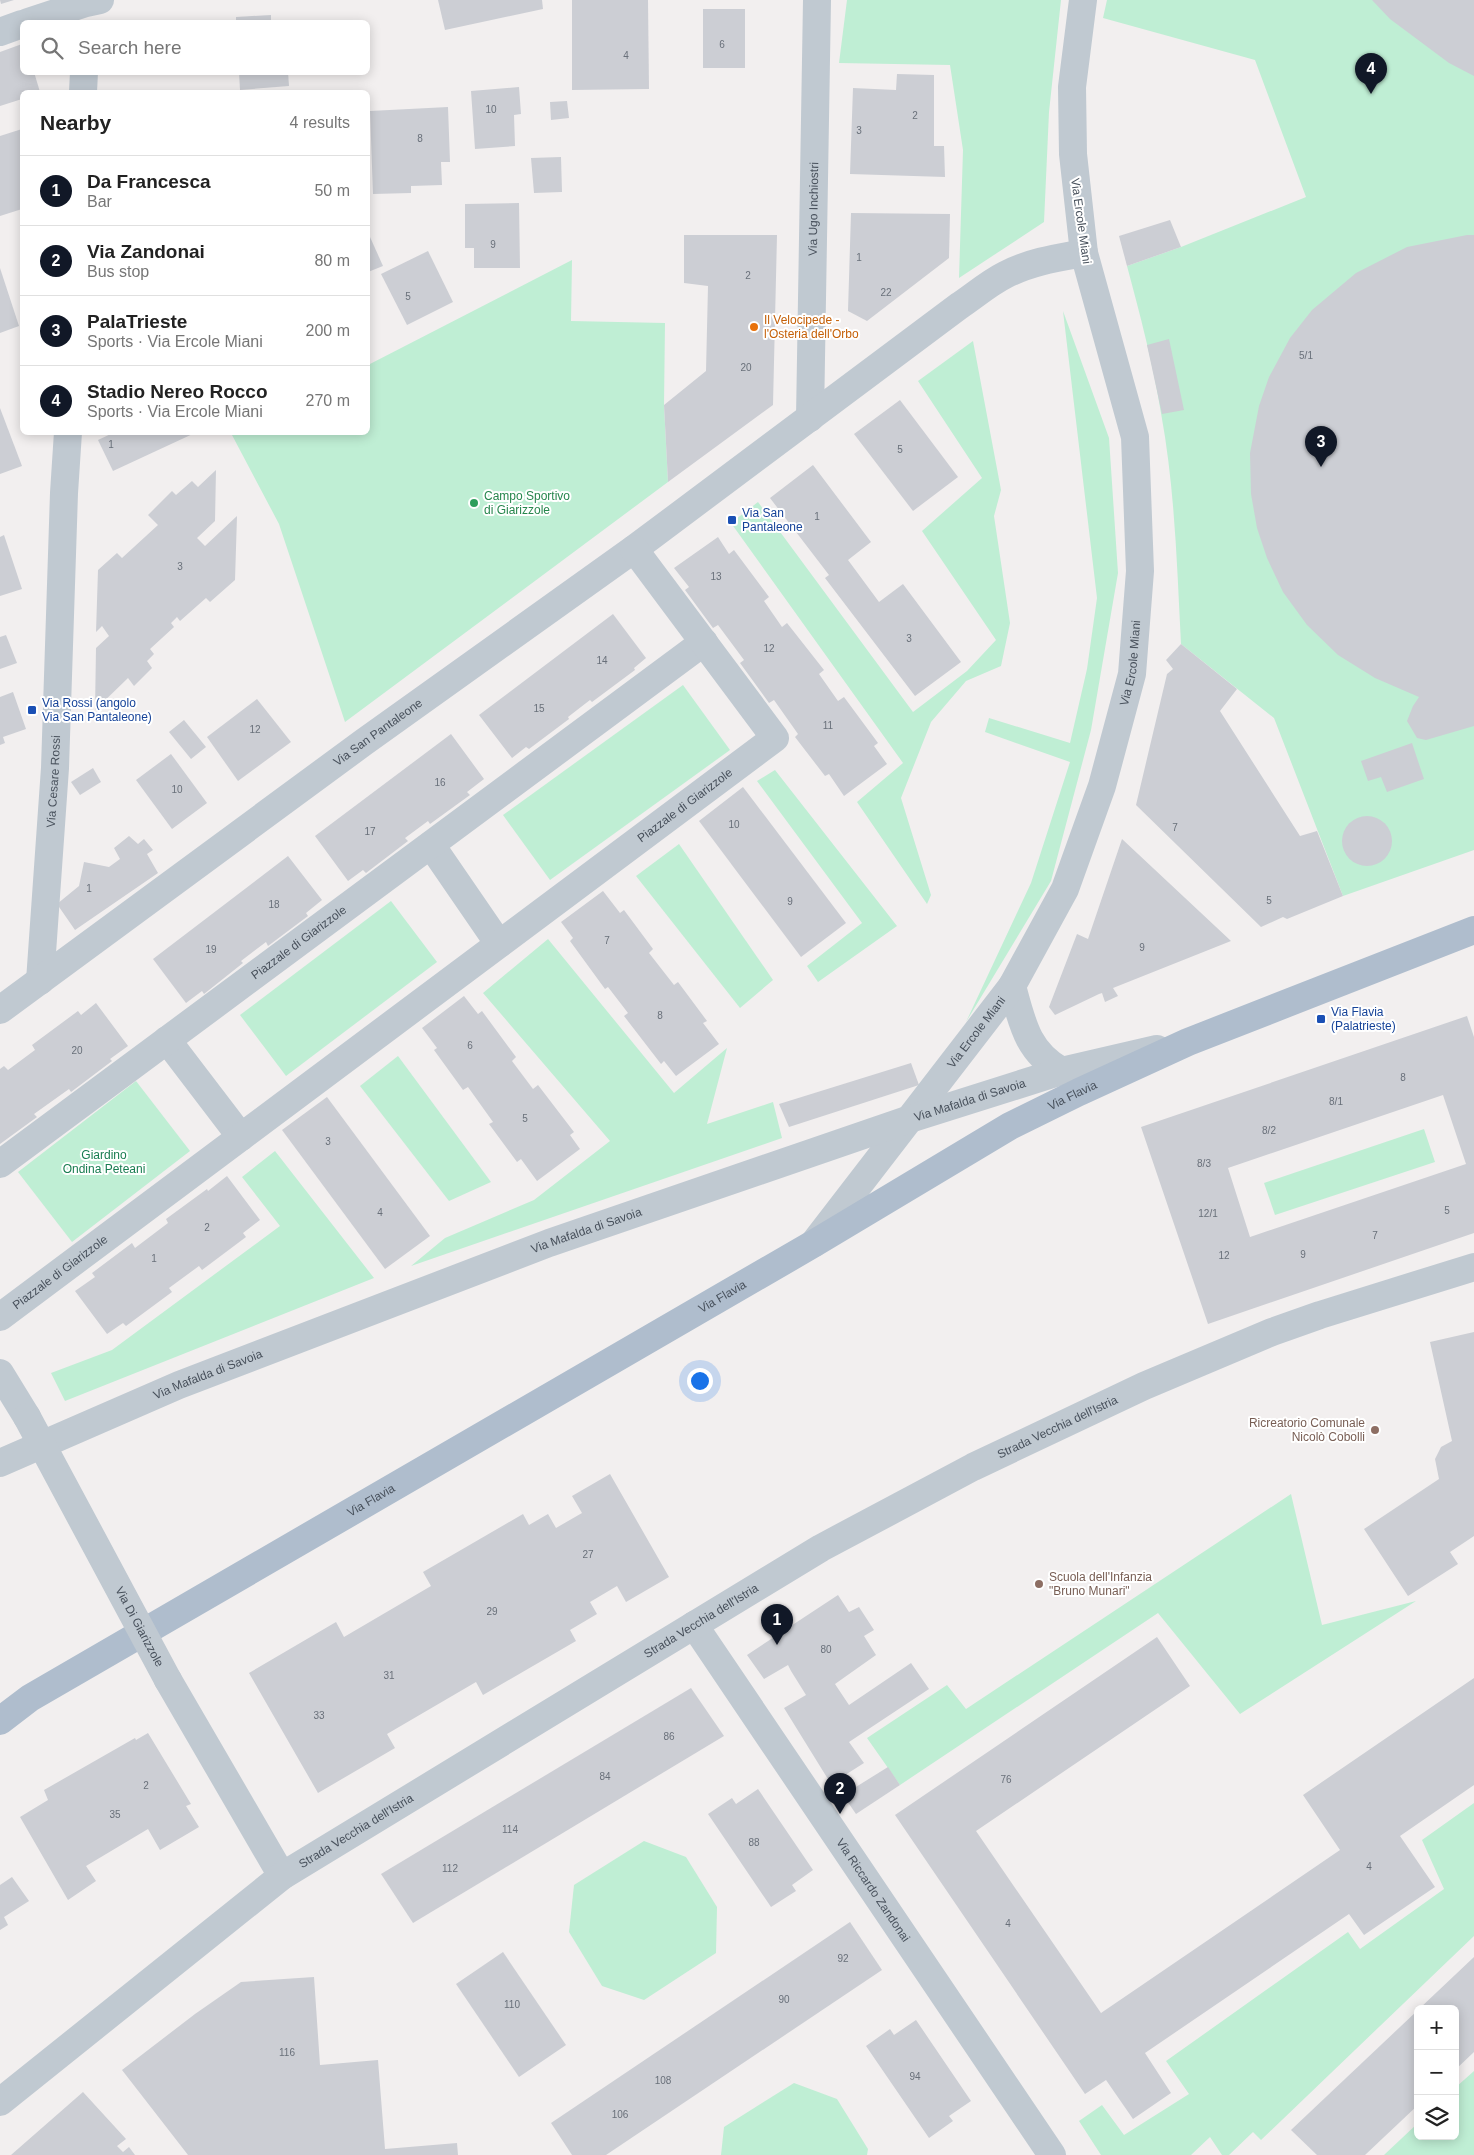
<!DOCTYPE html>
<html lang="en">
<head>
<meta charset="utf-8">
<style>
	:root { --surface:#fff; --page:#f6f6f6; --text:#222; --muted:#767676; --line:#e0e0e0; --accent:#111827 }
	body { margin:0; font-family:Arial,sans-serif; background:var(--page); color:var(--text) }
	.controls { position:absolute; right:15px; bottom:15px; display:grid; overflow:hidden; border-radius:8px; box-shadow:0 2px 12px #0003 }
	.controls button { width:45px; height:45px; display:grid; place-items:center; padding:0; border:0; border-bottom:1px solid var(--line); background:var(--surface); color:var(--text); font:25px sans-serif }
	.you { position:absolute; left:699px; top:1380px; width:18px; height:18px; margin:-12px; border:4px solid #fff; border-radius:50%; background:#1a73e8; box-shadow:0 0 0 8px #1a73e833 }
	.badge { display:grid; place-items:center; width:32px; height:32px; border-radius:50%; background:var(--accent); color:#fff; font-size:16px; font-weight:700 }
	.pin { position:absolute; translate:-50% -41px; filter:drop-shadow(0 1px 2px #0008) }
	.pin::after { content:''; position:absolute; top:26px; width:18px; height:15px; background:inherit; clip-path:polygon(0 0,100% 0,50% 100%) }
	.list { margin:0; padding:0; list-style:none }
	h2 { display:flex; justify-content:space-between; align-items:center; height:65px; margin:0; padding:0 20px; font-size:21px }
	h2 small { font-size:16px; font-weight:400; color:var(--muted) }
	.list li { display:grid; grid-template-columns:32px 1fr auto; gap:15px; align-items:center; box-sizing:border-box; height:70px; padding:0 20px; border-top:1px solid var(--line) }
	.list b { display:block; font-size:19px; white-space:nowrap }
	.list p { margin:0; font-size:16px; white-space:nowrap; color:var(--muted) }
	.list em { font-size:16px; font-style:normal; color:var(--muted) }
	.icon { flex:none; width:28px; height:28px; fill:none; stroke:currentColor; stroke-width:2; stroke-linecap:round; stroke-linejoin:round }
	.map { position:relative; flex:none; width:1474px; height:2155px; overflow:hidden }
	.search { position:absolute; background:var(--surface); box-shadow:0 2px 12px #0003; left:20px; top:20px; width:350px; height:55px; display:flex; align-items:center; gap:12px; box-sizing:border-box; padding:0 18px; border-radius:8px; color:var(--muted); font-size:19px }
	.panel { position:absolute; background:var(--surface); box-shadow:0 2px 12px #0003; left:20px; top:90px; width:350px; height:345px; border-radius:8px }
	.map>svg:first-child { display:block }
	.green { fill:#bfeed4 }
	.building { fill:#ccced4; fill-rule:evenodd }
	.lines { fill:none; stroke-linecap:round; stroke-linejoin:round }
	.minor { stroke:#c0c9d1; stroke-width:28 }
	.major { stroke:#afbdcd; stroke-width:28 }
	.minor-bridge { stroke:#c0c9d1; stroke-width:28 }
	.food-dot { fill:#e8710a; stroke:#fff; stroke-width:2 }
	.leisure-dot { fill:#2e9e5b; stroke:#fff; stroke-width:2 }
	.transit-dot { fill:#1a4fb4; stroke:#fff; stroke-width:2 }
	.education-dot { fill:#8d6e63; stroke:#fff; stroke-width:2 }
	.labels { text-anchor:middle; dominant-baseline:central; stroke-width:4; stroke-linejoin:round; paint-order:stroke }
	.number-label { font-size:10px; fill:#69707a }
	.street-label { font-size:12px; fill:#48515c; stroke:#fff }
	.food-label { font-size:12px; fill:#c56008; stroke:#fff; text-anchor:start }
	.leisure-label { font-size:12px; fill:#27864d; stroke:#fff; text-anchor:start }
	.transit-label { font-size:12px; fill:#164399; stroke:#fff; text-anchor:start }
	.park-label { font-size:12px; fill:#197d51; stroke:#fff }
	.education-label { font-size:12px; fill:#785e54; stroke:#fff; text-anchor:end }
</style>
</head>
<body>
<div class="map">
<svg width="1474" height="2155" viewBox="0 0 1474 2155">
	<rect width="100%" height="100%" fill="#f2efef"/>
	<g class="green">
		<path d="M847,0H1061L1049,112L1044,222L959,278L963,150L950,65L839,63Z"/>
		<path d="M1107,0H1474V850L1343,896L1274,718L1181,644C1177,567 1175,489 1161,413C1153,363 1140,315 1127,266L1181,247L1306,197L1255,60L1103,18Z"/>
		<path d="M572,260L571,321L665,323L664,405L668,482L345,722L279,524L232,435L237,432H368V365Z"/>
		<path d="M1063,311L1109,438L1118,573L1091,730L1051,881L966,1022L1031,883L1070,762L985,732L989,718L1070,743L1087,669L1097,598Z"/>
		<path d="M973,341L1001,490L994,516L1010,623L1001,666L966,681L931,722L901,798L931,895L927,904L857,802L903,763L731,523L758,502L913,712L967,671L996,640L922,531L982,478L918,381Z"/>
		<path d="M683,685L730,750L550,880L503,815Z"/>
		<path d="M775,770L897,926L818,982L807,966L862,923L757,781Z"/>
		<path d="M679,844L773,980L740,1008L636,876Z"/>
		<path d="M391,901L437,962L286,1076L240,1015Z"/>
		<path d="M548,939L674,1093L727,1048L707,1124L773,1102L782,1138L411,1266L445,1238L534,1200L610,1141L483,993Z"/>
		<path d="M398,1056L491,1182L449,1201L360,1086Z"/>
		<path d="M136,1081L190,1151L72,1242L18,1172Z"/>
		<path d="M1424,1129L1435,1162L1275,1215L1264,1183Z"/>
		<path d="M275,1151L374,1278L65,1401L51,1373L112,1350L280,1226L242,1177Z"/>
		<path d="M1291,1494L1322,1625L1416,1601L1240,1714L1158,1613L900,1785L867,1738L947,1685L966,1709Z"/>
		<path d="M1474,1803V1936L1261,2140L1253,2132L1229,2155H1222L1210,2137L1191,2155H1101L1079,2121L1102,2105L1124,2135L1189,2094L1166,2061L1348,1932L1360,1949L1444,1889L1422,1840Z"/>
		<path d="M644,1841L686,1857L717,1907L716,1953L644,2000L602,1986L569,1932L574,1885Z"/>
		<path d="M1474,2071V2155H1384L1418,2123V2136H1455V2088Z"/>
		<path d="M794,2083L837,2099L868,2149L867,2155H721L724,2127Z"/>
	</g>
	<g class="building">
		<path d="M0,0H14L1,4Z"/>
		<path d="M438,0H542L543,9L445,30Z"/>
		<path d="M572,0H648L649,89L572,90Z"/>
		<path d="M1372,0H1474V76L1449,63L1390,19Z"/>
		<rect x="703" y="9" width="42" height="59"/>
		<path d="M271,15V22H236V17Z"/>
		<path d="M22,44V72H34L40,92H22V99L0,106V52Z"/>
		<path d="M239,72H288L289,86L240,90Z"/>
		<path d="M897,74L934,75V146H944L945,177L850,174L853,88L896,90Z"/>
		<path d="M519,87L521,114L514,115L515,146L475,149L471,91Z"/>
		<path d="M567,101L569,118L551,120L550,102Z"/>
		<path d="M448,107L450,162H441L442,185L411,186V193L373,194L370,111Z"/>
		<path d="M22,129V209L0,216V136Z"/>
		<path d="M561,157L562,192L534,193L531,158Z"/>
		<path d="M519,203L520,268H474V248H465V204Z"/>
		<path d="M851,213L950,214L949,258L867,321L848,311Z"/>
		<path d="M1170,220L1181,247L1127,266L1119,236Z"/>
		<path d="M684,235H777L773,405L668,482L664,405L706,371L708,286L684,283Z"/>
		<path d="M1467,235H1474V726L1426,740L1417,738L1407,721L1413,706L1419,697L1375,678L1338,655L1307,625L1283,592L1267,558L1257,528L1251,494L1250,453L1259,406L1269,377L1290,338L1312,310L1356,273L1407,247Z"/>
		<path d="M370,237L383,266L368,272V238Z"/>
		<path d="M428,251L453,302L407,325L381,274Z"/>
		<path d="M0,268L19,326L0,333Z"/>
		<path d="M1169,339L1184,410L1162,414L1147,345Z"/>
		<path d="M900,400L958,477L913,511L854,434Z"/>
		<path d="M0,408L22,466L0,474Z"/>
		<path d="M115,432H197L113,471L98,440Z"/>
		<path d="M813,465L871,542L848,560L879,602L903,584L961,662L915,696L825,578L829,575L770,498Z"/>
		<path d="M216,470L215,521L197,538L205,546L237,516L235,580L210,602L206,598L180,621L177,617L171,623L174,627L150,649L154,654L147,661L152,668L134,686L128,678L95,710L96,648L109,636L102,626L96,632L98,570L117,553L122,558L158,525L148,515L172,491L176,495L192,481L198,487Z"/>
		<path d="M4,535L22,589L0,596V537Z"/>
		<path d="M718,537L729,554L734,550L769,597L764,601L782,627L787,623L824,670L819,674L838,701L844,697L878,743L874,746L887,764L844,796L829,774L825,776L795,737L798,734L774,700L769,703L740,663L744,660L718,625L713,628L685,590L689,587L674,568Z"/>
		<path d="M613,614L646,658L634,668L635,670L592,702L590,700L568,717L569,719L529,749L526,747L512,758L479,715Z"/>
		<path d="M6,635L17,663L0,669V637Z"/>
		<path d="M1181,644L1237,689L1220,711L1300,836L1317,831L1343,896L1287,919L1283,917L1261,927L1136,805L1167,674L1173,669L1166,660Z"/>
		<path d="M13,692L26,729L3,737L5,743L0,745V697Z"/>
		<path d="M257,699L291,742L238,781L207,737Z"/>
		<path d="M184,720L206,747L191,759L169,732Z"/>
		<path d="M451,734L484,779L467,792L470,795L430,824L428,821L405,838L408,841L366,873L363,870L348,881L315,836Z"/>
		<path d="M1412,743L1424,779L1387,792L1381,777L1368,781L1361,761Z"/>
		<path d="M171,754L207,803L172,829L136,780Z"/>
		<path d="M93,768L101,782L80,795L71,782Z"/>
		<path d="M743,787L846,923L801,957L699,821Z"/>
		<circle cx="1367" cy="841" r="25"/>
		<path d="M129,836L138,844L144,839L153,850L147,854L158,873L75,930L57,904L79,886L84,862L109,867L120,859L114,848Z"/>
		<path d="M1122,839L1231,941L1113,988L1118,996L1105,1002L1102,993L1099,994L1055,1015L1049,1007L1077,934L1088,939Z"/>
		<path d="M288,856L322,900L306,913L308,916L268,946L266,942L241,961L243,963L204,994L202,991L186,1003L153,959Z"/>
		<path d="M603,891L620,913L624,910L653,949L649,953L674,985L678,982L707,1021L703,1023L719,1044L676,1076L664,1061L661,1064L624,1016L628,1013L608,987L605,989L570,941L573,938L561,922Z"/>
		<path d="M464,996L478,1014L482,1011L516,1057L512,1061L533,1089L538,1085L574,1132L570,1135L580,1149L537,1181L521,1159L517,1162L489,1124L493,1122L468,1087L463,1090L434,1050L437,1048L422,1028Z"/>
		<path d="M96,1003L128,1046L110,1059L112,1061L71,1092L69,1089L34,1114L37,1117L0,1144V1069L4,1066L8,1070L35,1050L32,1045L78,1011L81,1015Z"/>
		<path d="M1467,1016L1474,1037V1233L1208,1324L1141,1127ZM1443,1095L1466,1164L1250,1237L1228,1168Z"/>
		<path d="M911,1063L919,1085L789,1127L779,1104Z"/>
		<path d="M327,1097L430,1236L385,1269L282,1130Z"/>
		<path d="M227,1176L260,1220L243,1233L246,1237L202,1270L199,1266L169,1288L172,1292L126,1326L123,1323L107,1334L75,1291L95,1277L92,1273L132,1243L135,1248L168,1223L166,1219L207,1189L208,1191Z"/>
		<path d="M1474,1332V1536L1450,1552L1458,1564L1408,1596L1364,1529L1439,1479L1435,1459L1441,1447L1452,1441L1430,1342Z"/>
		<path d="M610,1474L669,1577L626,1602L617,1586L590,1602L597,1614L570,1630L576,1641L483,1695L476,1682L387,1734L395,1748L318,1793L249,1673L336,1622L344,1637L431,1586L423,1572L523,1514L529,1525L548,1514L556,1528L582,1513L572,1496Z"/>
		<path d="M838,1595L849,1612L859,1607L874,1630L864,1636L876,1655L835,1684L849,1705L911,1663L929,1689L849,1742L864,1763L831,1784L784,1708L806,1695L791,1671L788,1665L764,1679L747,1655Z"/>
		<path d="M1157,1637L1190,1686L976,1831L1101,2013L1340,1850L1303,1795L1474,1678V1785L1400,1836L1435,1887L1364,1935L1349,1914L1145,2053L1171,2093L1133,2119L1106,2080L1085,2094L895,1815Z"/>
		<path d="M691,1688L724,1736L413,1923L381,1874Z"/>
		<path d="M148,1733L191,1804L186,1806L199,1827L160,1850L148,1829L86,1866L96,1881L68,1900L20,1817L48,1800L44,1790L135,1738L136,1740Z"/>
		<path d="M888,1767L900,1785L856,1814L843,1795Z"/>
		<path d="M758,1789L813,1870L792,1885L796,1891L771,1907L708,1814L732,1798L736,1804Z"/>
		<path d="M12,1877L29,1901L4,1917L8,1925L0,1930V1885Z"/>
		<path d="M850,1922L882,1970L606,2155H572L551,2123Z"/>
		<path d="M503,1952L566,2045L519,2077L456,1984Z"/>
		<path d="M1474,1957V2052L1455,2070V2009H1419Z"/>
		<path d="M314,1977L320,2065L378,2060L385,2149L457,2143L458,2155H188L122,2070L195,2014L241,1982Z"/>
		<path d="M1418,2010V2105L1365,2155H1317L1291,2130Z"/>
		<path d="M916,2020L971,2101L949,2116L953,2121L929,2138L866,2046L890,2029L894,2035Z"/>
		<path d="M83,2092L126,2139L117,2146L123,2152L129,2147L135,2155H11Z"/>
	</g>
	<g class="lines">
		<g class="minor">
			<path d="M28,22L86,3L100,0"/>
			<path d="M0,32L22,24"/>
			<path d="M83,92L84,72"/>
			<path id="s1" d="M810,418L817,0"/>
			<path d="M431,845L499,944"/>
			<path id="s2" d="M40,981L55,768L64,493L68,432"/>
			<path d="M1012,986C1022,1022 1027,1052 1062,1071"/>
			<path id="s3" d="M0,1010L364,742L634,549L959,306C974,296 989,283 1005,275C1030,262 1056,258 1084,253"/>
			<path d="M167,1040L241,1137"/>
			<path id="s4" d="M0,1164L704,642"/>
			<path id="s5" d="M814,1243L1012,986L1065,889L1102,786L1132,674L1140,571L1135,437L1084,253L1073,154L1072,87L1083,0"/>
			<path id="s6" d="M0,1317L775,738L634,549"/>
			<path d="M0,1373L27,1417"/>
			<path id="s7" d="M0,1463L179,1385L549,1243L910,1119L1062,1071L1157,1049"/>
			<path id="s8" d="M694,1625L1052,2155"/>
			<path d="M168,1680L282,1876"/>
			<path id="s9" d="M0,2102L282,1876L821,1548L973,1467L1144,1386L1272,1332L1320,1315L1474,1267"/>
		</g>
		<path class="major" id="s10" d="M0,1721L30,1698L813,1244L1010,1126L1079,1092L1188,1042L1474,930"/>
		<path class="minor-bridge" id="s11" d="M27,1417L168,1680"/>
	</g>
	<circle class="food-dot" cx="754" cy="327" r="5"/>
	<circle class="leisure-dot" cx="474" cy="503" r="5"/>
	<g class="transit-dot">
		<rect x="727" y="515" width="10" height="10" rx="2.5"/>
		<rect x="27" y="705" width="10" height="10" rx="2.5"/>
		<rect x="1316" y="1014" width="10" height="10" rx="2.5"/>
	</g>
	<g class="education-dot">
		<circle cx="1375" cy="1430" r="5"/>
		<circle cx="1039" cy="1584" r="5"/>
	</g>
	<g class="labels">
		<g class="number-label">
			<text x="722" y="44">6</text>
			<text x="626" y="55">4</text>
			<text x="491" y="109">10</text>
			<text x="915" y="115">2</text>
			<text x="859" y="130">3</text>
			<text x="420" y="138">8</text>
			<text x="493" y="244">9</text>
			<text x="859" y="257">1</text>
			<text x="748" y="275">2</text>
			<text x="886" y="292">22</text>
			<text x="408" y="296">5</text>
			<text x="1306" y="355">5/1</text>
			<text x="746" y="367">20</text>
			<text x="111" y="444">1</text>
			<text x="900" y="449">5</text>
			<text x="817" y="516">1</text>
			<text x="180" y="566">3</text>
			<text x="716" y="576">13</text>
			<text x="909" y="638">3</text>
			<text x="769" y="648">12</text>
			<text x="602" y="660">14</text>
			<text x="539" y="708">15</text>
			<text x="828" y="725">11</text>
			<text x="255" y="729">12</text>
			<text x="440" y="782">16</text>
			<text x="177" y="789">10</text>
			<text x="734" y="824">10</text>
			<text x="1175" y="827">7</text>
			<text x="370" y="831">17</text>
			<text x="89" y="888">1</text>
			<text x="1269" y="900">5</text>
			<text x="790" y="901">9</text>
			<text x="274" y="904">18</text>
			<text x="607" y="940">7</text>
			<text x="1142" y="947">9</text>
			<text x="211" y="949">19</text>
			<text x="660" y="1015">8</text>
			<text x="470" y="1045">6</text>
			<text x="77" y="1050">20</text>
			<text x="1403" y="1077">8</text>
			<text x="1336" y="1101">8/1</text>
			<text x="525" y="1118">5</text>
			<text x="1269" y="1130">8/2</text>
			<text x="328" y="1141">3</text>
			<text x="1204" y="1163">8/3</text>
			<text x="1447" y="1210">5</text>
			<text x="380" y="1212">4</text>
			<text x="1208" y="1213">12/1</text>
			<text x="207" y="1227">2</text>
			<text x="1375" y="1235">7</text>
			<text x="1303" y="1254">9</text>
			<text x="1224" y="1255">12</text>
			<text x="154" y="1258">1</text>
			<text x="588" y="1554">27</text>
			<text x="492" y="1611">29</text>
			<text x="826" y="1649">80</text>
			<text x="389" y="1675">31</text>
			<text x="319" y="1715">33</text>
			<text x="669" y="1736">86</text>
			<text x="605" y="1776">84</text>
			<text x="1006" y="1779">76</text>
			<text x="146" y="1785">2</text>
			<text x="115" y="1814">35</text>
			<text x="510" y="1829">114</text>
			<text x="754" y="1842">88</text>
			<text x="1369" y="1866">4</text>
			<text x="450" y="1868">112</text>
			<text x="1008" y="1923">4</text>
			<text x="843" y="1958">92</text>
			<text x="784" y="1999">90</text>
			<text x="512" y="2004">110</text>
			<text x="287" y="2052">116</text>
			<text x="915" y="2076">94</text>
			<text x="663" y="2080">108</text>
			<text x="620" y="2114">106</text>
		</g>
		<g class="street-label">
			<text stroke="none"><textPath href="#s1" startOffset="209">Via Ugo Inchiostri</textPath></text>
			<text transform="translate(1081 221) rotate(82)">Via Ercole Miani</text>
			<text stroke="none"><textPath href="#s5" startOffset="671">Via Ercole Miani</textPath></text>
			<text stroke="none"><textPath href="#s3" startOffset="469">Via San Pantaleone</textPath></text>
			<text stroke="none"><textPath href="#s2" startOffset="200">Via Cesare Rossi</textPath></text>
			<text stroke="none"><textPath href="#s6" startOffset="855">Piazzale di Giarizzole</textPath></text>
			<text stroke="none"><textPath href="#s4" startOffset="372">Piazzale di Giarizzole</textPath></text>
			<text stroke="none"><textPath href="#s5" startOffset="266">Via Ercole Miani</textPath></text>
			<text stroke="none"><textPath href="#s10" startOffset="1242">Via Flavia</textPath></text>
			<text stroke="none"><textPath href="#s7" startOffset="1036">Via Mafalda di Savoia</textPath></text>
			<text stroke="none"><textPath href="#s7" startOffset="631">Via Mafalda di Savoia</textPath></text>
			<text stroke="none"><textPath href="#s6" startOffset="75">Piazzale di Giarizzole</textPath></text>
			<text stroke="none"><textPath href="#s10" startOffset="838">Via Flavia</textPath></text>
			<text stroke="none"><textPath href="#s7" startOffset="226">Via Mafalda di Savoia</textPath></text>
			<text stroke="none"><textPath href="#s9" startOffset="1258">Strada Vecchia dell'Istria</textPath></text>
			<text stroke="none"><textPath href="#s10" startOffset="432">Via Flavia</textPath></text>
			<text stroke="none"><textPath href="#s9" startOffset="852">Strada Vecchia dell'Istria</textPath></text>
			<text stroke="none"><textPath href="#s11" startOffset="238">Via Di Giarizzole</textPath></text>
			<text stroke="none"><textPath href="#s9" startOffset="448">Strada Vecchia dell'Istria</textPath></text>
			<text stroke="none"><textPath href="#s8" startOffset="320">Via Riccardo Zandonai</textPath></text>
		</g>
		<g class="food-label">
			<text x="764" y="320">Il Velocipede -<tspan x="764" dy="14">l'Osteria dell'Orbo</tspan></text>
		</g>
		<g class="leisure-label">
			<text x="484" y="496">Campo Sportivo<tspan x="484" dy="14">di Giarizzole</tspan></text>
		</g>
		<g class="transit-label">
			<text x="742" y="513">Via San<tspan x="742" dy="14">Pantaleone</tspan></text>
			<text x="42" y="703">Via Rossi (angolo<tspan x="42" dy="14">Via San Pantaleone)</tspan></text>
			<text x="1331" y="1012">Via Flavia<tspan x="1331" dy="14">(Palatrieste)</tspan></text>
		</g>
		<g class="park-label">
			<text x="104" y="1155">Giardino<tspan x="104" dy="14">Ondina Peteani</tspan></text>
		</g>
		<g class="education-label">
			<text x="1365" y="1423">Ricreatorio Comunale<tspan x="1365" dy="14">Nicolò Cobolli</tspan></text>
			<text x="1049" y="1577" text-anchor="start">Scuola dell'Infanzia<tspan x="1049" dy="14">"Bruno Munari"</tspan></text>
		</g>
	</g>
</svg>
<div class="controls">
<button>+</button>
<button>−</button>
<button><svg class="icon" aria-label="layers" viewBox="0 0 24 24"><path d="M12 4l9 5-9 5-9-5zM3 14l9 5 9-5"/></svg></button>
</div>
<div class="you"></div>
<div class="pin badge" style="left:777px;top:1645px">1</div>
<div class="pin badge" style="left:840px;top:1814px">2</div>
<div class="pin badge" style="left:1321px;top:467px">3</div>
<div class="pin badge" style="left:1371px;top:94px">4</div>
<div class="search"><svg class="icon" aria-label="search" viewBox="0 0 24 24"><circle cx="10" cy="10" r="6"/><path d="M15 15l6 6"/></svg>Search here</div>
<section class="panel">
<h2>Nearby<small>4 results</small></h2>
<ul class="list">
<li><span class="badge">1</span><div><b>Da Francesca</b><p>Bar</p></div><em>50 m</em></li>
<li><span class="badge">2</span><div><b>Via Zandonai</b><p>Bus stop</p></div><em>80 m</em></li>
<li><span class="badge">3</span><div><b>PalaTrieste</b><p>Sports · Via Ercole Miani</p></div><em>200 m</em></li>
<li><span class="badge">4</span><div><b>Stadio Nereo Rocco</b><p>Sports · Via Ercole Miani</p></div><em>270 m</em></li>
</ul>
</section>
</div>
</body>
</html>
